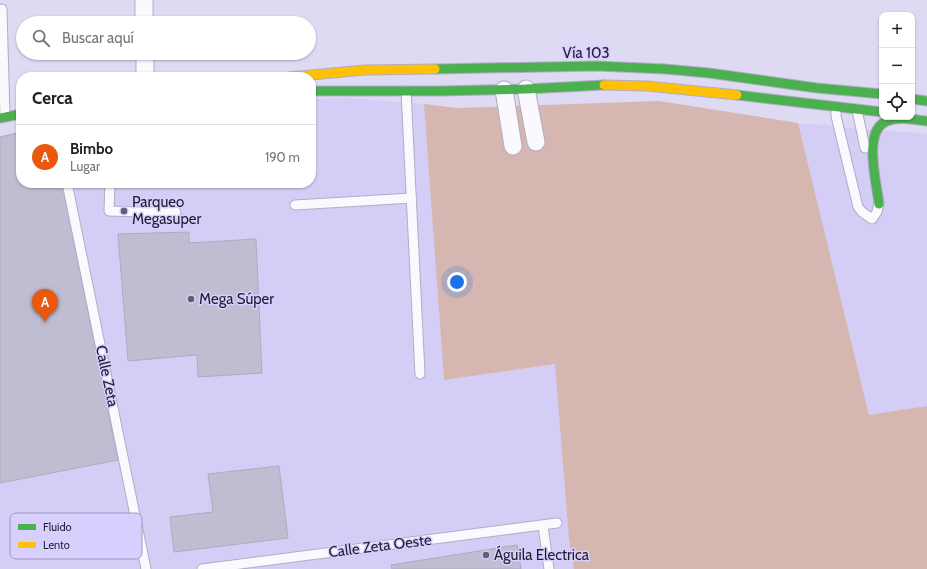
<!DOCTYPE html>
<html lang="es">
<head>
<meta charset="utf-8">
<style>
	:root { --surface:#fff; --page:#f2f2f2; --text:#222; --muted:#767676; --line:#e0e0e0; --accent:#ea580c }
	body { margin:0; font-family:Cabin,sans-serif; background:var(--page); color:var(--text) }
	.controls { position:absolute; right:12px; top:12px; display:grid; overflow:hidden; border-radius:8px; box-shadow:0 1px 3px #0004 }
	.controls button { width:36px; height:36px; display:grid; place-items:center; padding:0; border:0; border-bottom:1px solid var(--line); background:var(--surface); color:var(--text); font:20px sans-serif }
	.you { position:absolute; left:457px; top:282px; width:14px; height:14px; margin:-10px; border:3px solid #fff; border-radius:50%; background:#1a73e8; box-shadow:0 0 0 6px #1a73e833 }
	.badge { display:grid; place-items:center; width:26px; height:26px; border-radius:50%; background:var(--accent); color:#fff; font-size:13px; font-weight:700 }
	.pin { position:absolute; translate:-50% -33px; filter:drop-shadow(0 1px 2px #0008) }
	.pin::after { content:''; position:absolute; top:21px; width:14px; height:12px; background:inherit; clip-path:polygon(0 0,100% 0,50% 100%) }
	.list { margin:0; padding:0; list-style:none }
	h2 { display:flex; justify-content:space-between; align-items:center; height:52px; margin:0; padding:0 16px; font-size:17px }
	h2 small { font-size:13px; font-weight:400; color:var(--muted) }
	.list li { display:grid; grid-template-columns:26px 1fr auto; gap:12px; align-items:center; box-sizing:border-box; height:64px; padding:0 16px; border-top:1px solid var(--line) }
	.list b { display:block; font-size:15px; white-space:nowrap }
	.list p { margin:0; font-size:13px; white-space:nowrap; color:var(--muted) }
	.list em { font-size:13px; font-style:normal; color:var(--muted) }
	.icon { flex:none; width:22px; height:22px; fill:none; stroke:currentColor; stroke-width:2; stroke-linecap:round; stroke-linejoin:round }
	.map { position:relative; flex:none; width:927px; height:569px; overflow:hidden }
	.search { position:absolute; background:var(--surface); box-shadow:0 1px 3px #0004; left:16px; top:16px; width:300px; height:44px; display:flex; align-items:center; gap:10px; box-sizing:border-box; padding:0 14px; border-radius:22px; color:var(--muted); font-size:15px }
	.panel { position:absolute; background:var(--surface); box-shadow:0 1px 3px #0004; left:16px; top:72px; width:300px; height:116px; border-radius:16px }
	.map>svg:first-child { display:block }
	.built { fill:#d4cdf5 }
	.green { fill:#d5b6b0 }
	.building { fill:#c0bdd3; stroke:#aeaac0 }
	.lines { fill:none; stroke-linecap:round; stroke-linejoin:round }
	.lane-casing { stroke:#b1adc3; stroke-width:11 }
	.street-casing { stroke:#b1adc3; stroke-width:19 }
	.fast-casing { stroke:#b1adc3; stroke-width:11 }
	.slow-casing { stroke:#b1adc3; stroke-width:11 }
	.lane { stroke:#faf9fd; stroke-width:9 }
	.street { stroke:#faf9fd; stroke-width:17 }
	.fast { stroke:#4caf50; stroke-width:9 }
	.slow { stroke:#ffc107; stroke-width:9 }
	.poi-dot { fill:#625e75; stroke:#d7cffe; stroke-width:1.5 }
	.labels { text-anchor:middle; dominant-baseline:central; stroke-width:3; stroke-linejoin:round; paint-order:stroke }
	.street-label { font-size:15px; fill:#201c31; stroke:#d7cffe }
	.poi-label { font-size:15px; fill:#201c31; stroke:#d7cffe; text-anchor:start }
	.key { fill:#d7cffe; stroke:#a099c0; stroke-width:1 }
	.key-label { font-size:11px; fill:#201c31 }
</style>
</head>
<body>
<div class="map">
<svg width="927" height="569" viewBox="0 0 927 569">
	<rect width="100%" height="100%" fill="#dedaf4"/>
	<g class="built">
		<path d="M348,98L424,104L444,380L555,364L569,540L574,569H0V137L21,132V183H311V99Z"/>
		<path d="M798,123L927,134V406L869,415Z"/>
	</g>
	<path class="green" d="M659,101L798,123L869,415L927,406V569H574L569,540L555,364L444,380L424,104L457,108Z"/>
	<g class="building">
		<path d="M21,132V183H62L118,460L0,483V137Z"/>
		<path d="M189,232V243L256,239L262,373L198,377L197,355L128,361L118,234Z"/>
		<path d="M279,466L288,538L174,552L170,517L213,512L208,474Z"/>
		<path d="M517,545L521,569H392L391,565Z"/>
	</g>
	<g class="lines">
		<defs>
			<g id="lane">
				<path d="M2,9L5,117"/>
				<path d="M406,91L420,374"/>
				<path d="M836,108V116L858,207L862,212L872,219L877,212L879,203"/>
				<path d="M857,110L865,148"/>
				<path d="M67,183L146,569"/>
				<path d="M110,183L109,211L142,212H176"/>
				<path d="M295,205L412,198"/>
				<path d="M543,526L549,569"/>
				<path d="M202,569L557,523"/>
			</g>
			<g id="street">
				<path d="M144,0V23"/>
				<path d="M145,53V77"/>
				<path d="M526,89L536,142"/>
				<path d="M504,90L513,146"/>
			</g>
			<g id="fast">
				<path d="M435,69L597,66L665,69L709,73L817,88L882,94"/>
				<path d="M311,91H441L526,89L604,85"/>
				<path d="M737,95L882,112"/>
				<path d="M912,99L927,101"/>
				<path d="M0,118L21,114"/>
				<path d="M879,204C877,184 862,130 887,121C900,116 914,120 927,121"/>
			</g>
			<g id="slow">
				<path d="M289,77L365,70L435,69"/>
				<path d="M604,85L647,86L737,95"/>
			</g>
		</defs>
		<use href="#lane" class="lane-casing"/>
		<use href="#street" class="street-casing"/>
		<use href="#fast" class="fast-casing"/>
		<use href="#slow" class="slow-casing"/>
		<use href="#lane" class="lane"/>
		<use href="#street" class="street"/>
		<use href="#fast" class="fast"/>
		<use href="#slow" class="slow"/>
	</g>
	<g class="poi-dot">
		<circle cx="124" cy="211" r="4"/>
		<circle cx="191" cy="299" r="4"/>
		<circle cx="486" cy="555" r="4"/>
	</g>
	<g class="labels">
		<g class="street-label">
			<text x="586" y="53">Vía 103</text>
			<text transform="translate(107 376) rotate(78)">Calle Zeta</text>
			<text transform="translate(380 546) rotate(-7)">Calle Zeta Oeste</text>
		</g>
		<g class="poi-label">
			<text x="132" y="202">Parqueo<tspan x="132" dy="17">Megasuper</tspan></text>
			<text x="199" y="299">Mega Súper</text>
			<text x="494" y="555">Águila Electrica</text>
		</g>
	</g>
	<rect x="10" y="513" width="132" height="46" rx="6" class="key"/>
	<rect x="18" y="524" width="18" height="6" fill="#4caf50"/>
	<rect x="18" y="542" width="18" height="6" fill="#ffc107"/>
	<g class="key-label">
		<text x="43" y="531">Fluido</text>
		<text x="43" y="549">Lento</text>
	</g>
</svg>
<div class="controls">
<button>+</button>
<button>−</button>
<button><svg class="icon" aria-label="locate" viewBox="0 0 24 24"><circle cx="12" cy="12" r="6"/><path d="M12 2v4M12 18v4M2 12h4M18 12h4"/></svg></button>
</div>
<div class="you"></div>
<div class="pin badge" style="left:45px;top:322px">A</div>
<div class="search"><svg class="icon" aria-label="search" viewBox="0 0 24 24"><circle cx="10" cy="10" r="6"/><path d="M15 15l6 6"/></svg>Buscar aquí</div>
<section class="panel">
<h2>Cerca<small></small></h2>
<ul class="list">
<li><span class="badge">A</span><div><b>Bimbo</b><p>Lugar</p></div><em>190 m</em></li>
</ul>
</section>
</div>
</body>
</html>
